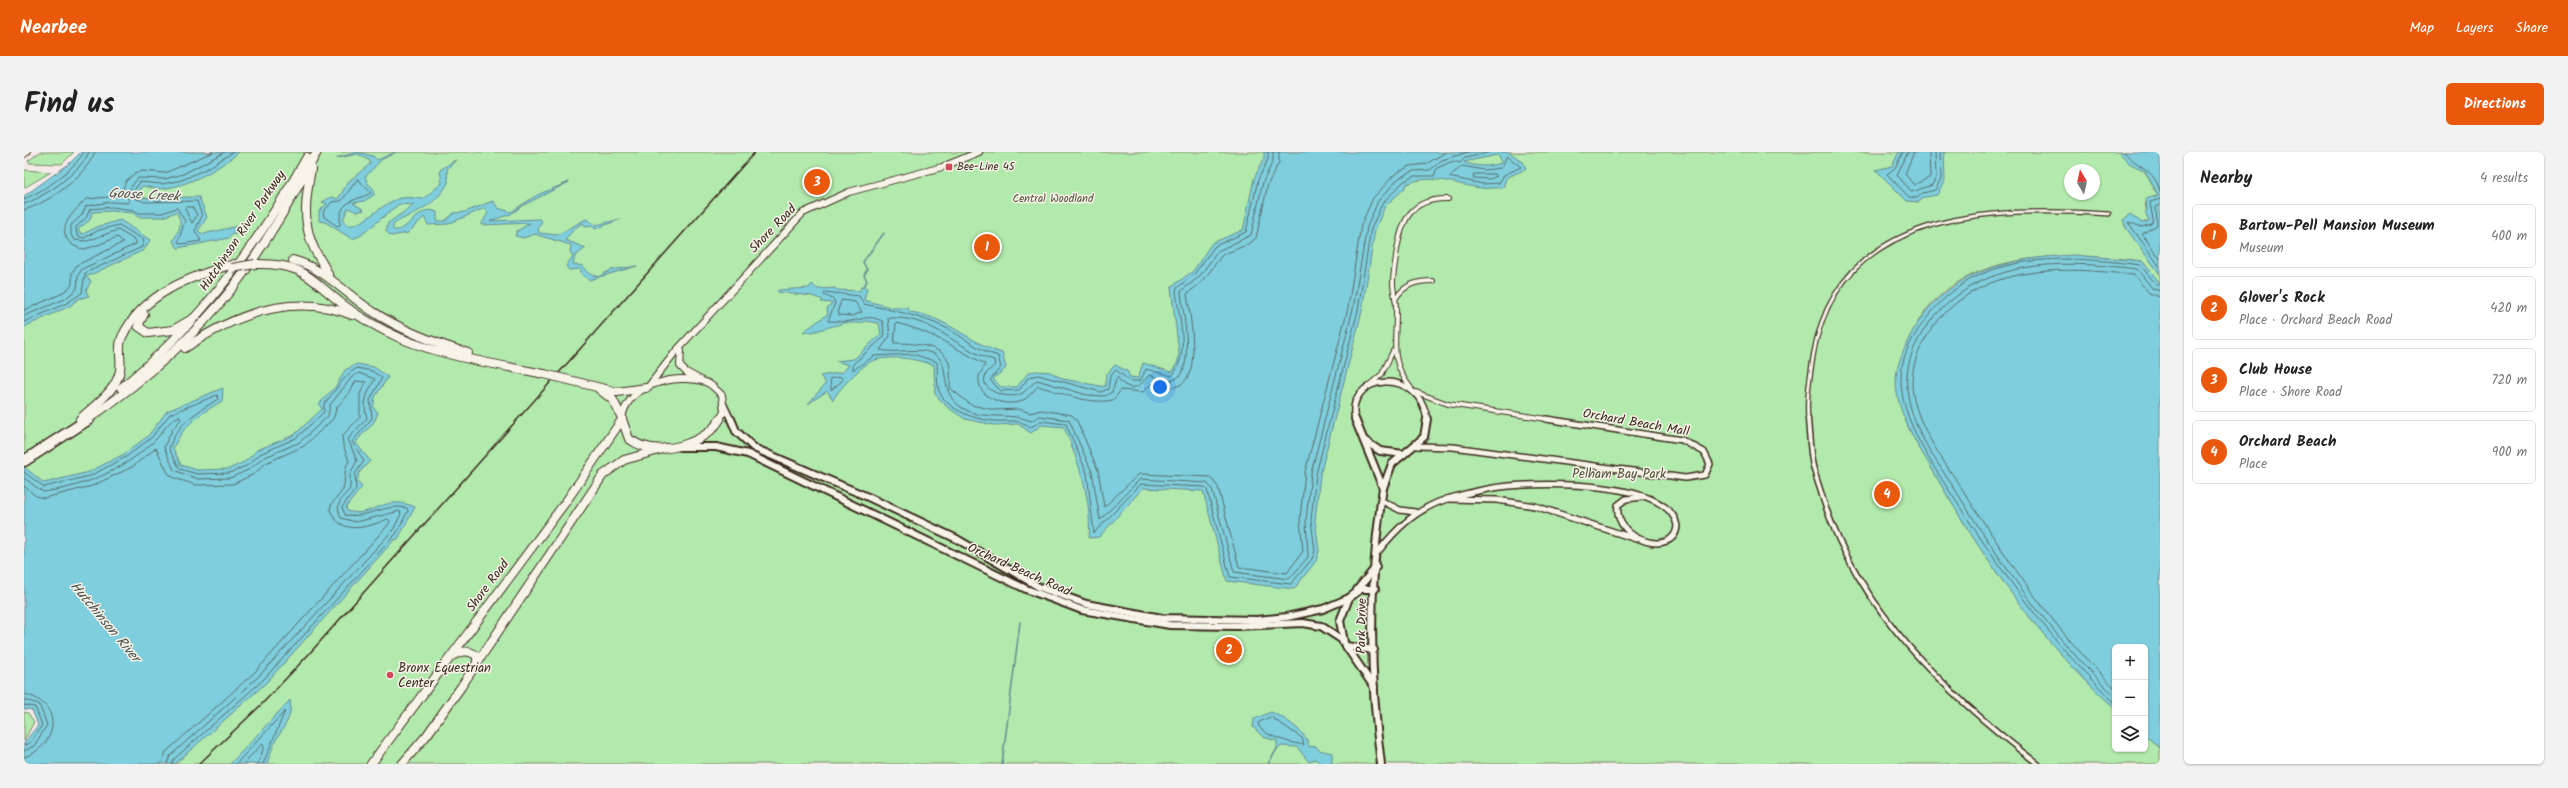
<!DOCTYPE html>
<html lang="en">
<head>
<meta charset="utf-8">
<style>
	:root { --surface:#fff; --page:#f2f2f2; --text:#222; --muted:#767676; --line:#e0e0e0; --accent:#ea580c }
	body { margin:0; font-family:Kalam,sans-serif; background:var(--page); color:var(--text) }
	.controls { position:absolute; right:12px; bottom:12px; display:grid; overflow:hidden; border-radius:6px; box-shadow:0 1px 3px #0004 }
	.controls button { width:36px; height:36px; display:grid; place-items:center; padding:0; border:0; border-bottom:1px solid var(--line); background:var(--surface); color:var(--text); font:20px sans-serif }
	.compass { position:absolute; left:2040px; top:12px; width:36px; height:36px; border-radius:50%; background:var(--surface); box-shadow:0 1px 3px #0004; rotate:351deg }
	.you { position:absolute; left:1136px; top:235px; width:14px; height:14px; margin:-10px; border:3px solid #fff; border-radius:50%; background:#1a73e8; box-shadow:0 0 0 6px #1a73e833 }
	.badge { display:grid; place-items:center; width:26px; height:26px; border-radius:50%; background:var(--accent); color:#fff; font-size:13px; font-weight:700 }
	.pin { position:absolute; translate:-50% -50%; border:2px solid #fff; box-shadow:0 1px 4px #0006 }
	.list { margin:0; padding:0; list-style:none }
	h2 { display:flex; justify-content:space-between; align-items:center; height:52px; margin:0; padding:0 16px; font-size:17px }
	h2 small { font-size:13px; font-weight:400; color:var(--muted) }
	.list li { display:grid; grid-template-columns:26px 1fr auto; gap:12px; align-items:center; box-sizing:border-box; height:64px; margin:0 8px 8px; padding:0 8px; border:1px solid var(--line); border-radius:6px }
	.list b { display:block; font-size:15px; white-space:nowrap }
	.list p { margin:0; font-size:13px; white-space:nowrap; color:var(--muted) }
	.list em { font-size:13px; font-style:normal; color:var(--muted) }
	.icon { flex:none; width:22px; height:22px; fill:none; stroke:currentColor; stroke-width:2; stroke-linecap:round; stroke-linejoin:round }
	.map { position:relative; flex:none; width:2136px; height:612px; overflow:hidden; border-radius:6px }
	header { display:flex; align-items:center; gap:24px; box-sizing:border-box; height:56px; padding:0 20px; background:var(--accent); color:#fff }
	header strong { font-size:19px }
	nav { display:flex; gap:22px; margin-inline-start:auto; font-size:14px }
	.intro { display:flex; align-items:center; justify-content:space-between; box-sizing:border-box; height:96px; padding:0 24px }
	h1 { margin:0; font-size:28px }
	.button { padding:10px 18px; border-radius:6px; background:var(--accent); color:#fff; font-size:14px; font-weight:700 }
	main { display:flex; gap:24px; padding:0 24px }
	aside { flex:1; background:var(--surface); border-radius:6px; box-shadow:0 1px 3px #0004 }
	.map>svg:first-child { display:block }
	.green { fill:#b2e9ac; stroke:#768a65; fill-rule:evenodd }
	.water { fill:#7fcedd; stroke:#648c91; fill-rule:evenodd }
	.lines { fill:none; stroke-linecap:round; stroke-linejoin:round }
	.shore { stroke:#566c6a; stroke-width:1 }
	.stream { stroke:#648c91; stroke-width:1.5 }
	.pedestrian-far1-casing { stroke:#3b2a1e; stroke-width:5.5 }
	.pedestrian-casing { stroke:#3b2a1e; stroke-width:7 }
	.minor-far1-casing { stroke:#3b2a1e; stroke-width:6 }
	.minor-casing { stroke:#3b2a1e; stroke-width:8 }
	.tertiary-far1-casing { stroke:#3b2a1e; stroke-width:8 }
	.tertiary-casing { stroke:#3b2a1e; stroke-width:10 }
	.secondary-casing { stroke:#3b2a1e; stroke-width:8 }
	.primary-far1-casing { stroke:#3b2a1e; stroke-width:8 }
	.primary-casing { stroke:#3b2a1e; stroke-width:10 }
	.motorway-far1-casing { stroke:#3b2a1e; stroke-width:10 }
	.motorway-casing { stroke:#3b2a1e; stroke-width:13 }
	.pedestrian-far1 { stroke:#f7f3e8; stroke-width:3 }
	.pedestrian { stroke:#f7f3e8; stroke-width:4 }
	.minor-far1 { stroke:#f7f3e8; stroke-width:4 }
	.minor { stroke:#f7f3e8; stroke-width:5 }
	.tertiary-far1 { stroke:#f7f3e8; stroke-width:5 }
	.tertiary { stroke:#f7f3e8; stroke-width:6 }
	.secondary { stroke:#f7f3e8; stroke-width:6 }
	.primary-far1 { stroke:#f7f3e8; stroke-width:6 }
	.primary { stroke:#f7f3e8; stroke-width:8 }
	.motorway-far1 { stroke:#f7f3e8; stroke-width:8 }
	.motorway { stroke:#f7f3e8; stroke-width:10 }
	.rail { stroke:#3b2a1e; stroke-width:1.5 }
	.motorway-bridge-casing { stroke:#3b2a1e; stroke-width:10; stroke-linecap:butt }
	.motorway-bridge { stroke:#f7f3e8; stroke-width:8 }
	.poi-dot { fill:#d1495b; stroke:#f7f3e8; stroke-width:1.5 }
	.labels { text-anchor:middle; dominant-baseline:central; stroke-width:3; stroke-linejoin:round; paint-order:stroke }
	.far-poi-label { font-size:11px; fill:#3b2a1e; stroke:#f7f3e8; text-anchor:start }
	.far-park-label { font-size:11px; fill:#53503a; stroke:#f7f3e8 }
	.street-label { font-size:13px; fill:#3b2a1e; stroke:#f7f3e8 }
	.park-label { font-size:13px; fill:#53503a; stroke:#f7f3e8 }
	.poi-label { font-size:13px; fill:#3b2a1e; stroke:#f7f3e8; text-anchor:start }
	.water-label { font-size:14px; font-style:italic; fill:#4c534e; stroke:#f7f3e8 }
</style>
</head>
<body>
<header>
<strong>Nearbee</strong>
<nav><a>Map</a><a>Layers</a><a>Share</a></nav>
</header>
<div class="intro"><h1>Find us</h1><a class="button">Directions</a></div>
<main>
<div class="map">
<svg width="2136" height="612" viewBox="0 0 2136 612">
	<rect width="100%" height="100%" fill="#f5eae9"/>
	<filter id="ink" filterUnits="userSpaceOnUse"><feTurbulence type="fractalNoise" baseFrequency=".025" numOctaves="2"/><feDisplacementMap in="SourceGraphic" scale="8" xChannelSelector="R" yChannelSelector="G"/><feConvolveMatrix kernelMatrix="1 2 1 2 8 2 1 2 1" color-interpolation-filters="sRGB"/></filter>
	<g filter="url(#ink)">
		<g class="green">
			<path d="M16,0H50L38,12L5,11L4,9Z"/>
			<path d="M127,0H1279L1356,31L1426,0H2105L2130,32L2129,36L2134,43L2128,44L2121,52L2125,69L2118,71L2112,68L2100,72L2136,122V131L2118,109C2043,100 1934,96 1891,175C1886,184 1886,199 1885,209C1883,223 1876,242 1878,255C1881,276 1897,297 1907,315C1956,402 2016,489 2091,556V597H2121V583L2136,596V612H97L0,342V111L64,54L170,57L101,50ZM2046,18H2070V42H2046Z"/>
			<path d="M0,18L27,20L0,36Z"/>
			<path d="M0,560L4,561L10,570L0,589Z"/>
		</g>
		<g class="water">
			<path d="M57,0H215C196,16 168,32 143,36C135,38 126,35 118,34L112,43L121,46L175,45L183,65L174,79L179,82L214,74L205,86L154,96L149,89C155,78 160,71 152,60L139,65H114L109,61L88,59L68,60L66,68L55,76V80L59,82L73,75L96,68L126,88L120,98L62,125L67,129L62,139L65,144L54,147L46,154L0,175V44L46,11Z"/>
			<path d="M333,0L349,4L353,8L372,0L357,8L341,25L344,32L349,36L350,43L340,49L329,51L340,58L333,60L324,56L319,68L324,74C342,72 355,54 371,48C380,44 389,46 399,47L418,31L416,18L433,7L423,17L424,31C411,54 393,59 371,71L369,73V78C385,81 394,51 413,60V69H421L430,61L441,60L469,49L474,56L487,60L513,43L545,30L498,54L487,62L466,69L516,67L518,69L514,76L515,81L533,83L562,67L572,73L597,67L571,77L569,74L562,75L559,71L551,76L541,88L562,96L551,104L549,112L558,114L564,121L574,125L587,118L613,114L565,128L558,123L556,117L545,118L542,114L549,104L546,100L547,93L510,82L500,86L491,84L493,79L506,71L457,73L464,61L461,56L424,72L404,73L400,65L384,81L367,84L362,79L364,71L390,53L375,52L336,84L328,87L301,70L295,69V59L303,52L298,50L307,45L314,47L325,29L346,12V9L334,2L313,6Z"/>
			<path d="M1240,0H1485L1499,10L1502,17L1482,26L1479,36C1472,35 1465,37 1457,36C1432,33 1405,20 1381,33V36L1361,54L1351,78L1338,159L1296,323L1291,368L1295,399L1292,409L1270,437L1203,429L1179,339L1119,336L1075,385L1065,386C1068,347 1055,311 1040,275L1017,273L1007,281L994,272L970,273L941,267L923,255L911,242L910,213C892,207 871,203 851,208C839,211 814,238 809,248L803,239L784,252L802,231L796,224L819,220L825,213L812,209L830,207L857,182L855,171L841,169L838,171H820L788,180H779L804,162L803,156L808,151L797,150L799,148L788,144L754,140V138L785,136L788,132L793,137L811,136L813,138L836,139L837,135L843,136L840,148L869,156H884L886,160C921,164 946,191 978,201L982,216L969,227L977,235H993L1005,220L1013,219L1026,220L1039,227L1081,235L1082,223L1091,213L1103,219L1106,225L1114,226L1119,211L1147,220L1153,212L1155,201L1147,135L1169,119L1188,91L1219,78L1230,27L1240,6ZM1473,3L1476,5L1477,11C1467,15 1450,15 1440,10Z"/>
			<path d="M1875,0H1920L1921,28L1913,43L1901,45L1895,50L1883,49L1852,18L1868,14Z"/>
			<path d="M2095,0H2136V122L2102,76L2099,68L2106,62L2118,71L2125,69L2121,60L2123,58L2122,47L2134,43L2121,19L2105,11Z"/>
			<path d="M2050,103L2118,109L2136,131V596L2121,583V495H2091V556C2016,490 1957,404 1908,317C1893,292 1872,260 1872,229C1872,214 1879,199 1885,186C1918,120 1983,106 2050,103Z"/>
			<path d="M333,212L350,215L364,225L351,245L349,256L354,260C350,276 339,278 332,291L346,309L335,321L333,330L338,335L322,355L323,359C350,367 358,341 391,355L374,387L370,388L242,531L151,612H0V591L14,573L8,558L0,557V315L20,331L65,320L100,302L124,284L143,259L199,236L198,249C175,263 161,271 149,296L157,313L173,318L205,317L222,309L233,298L270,283L298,257L295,252L312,234L321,218Z"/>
			<path d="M266,548C269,565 260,574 252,588C248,595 246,604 243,612H206Z"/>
			<path d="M1247,560C1260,565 1284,581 1285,595L1292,594L1295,598L1308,601V611L1298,612L1291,607L1285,610L1273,595L1258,594L1253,597V589L1239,585L1229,575L1230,567Z"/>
		</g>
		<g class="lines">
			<g class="shore">
				<path d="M1244,0V7L1234,28L1222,80L1191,94L1171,121L1152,137C1154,165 1167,201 1148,224L1122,217L1116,229H1106L1092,218L1086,225L1084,237L1077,240L1014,223L1005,225L995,238L977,239L966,228L977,215L974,204C953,198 939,184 920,175C894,163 867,158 840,152L835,144L801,140L800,143L809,147L811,151L804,169C812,169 820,170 827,169C840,167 847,162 859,170L860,185L829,212V218L850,204L889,202L913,210C914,218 912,233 916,241C925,259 952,268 972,269C988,270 992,266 1007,275L1017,269L1042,272L1063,321L1070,381L1117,332L1180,335L1183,338L1206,425L1267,432L1288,407L1291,399L1287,368L1292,322L1334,158L1347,77L1358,52L1379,30L1390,24H1410L1413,16L1429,9L1436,11L1441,6L1467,0"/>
				<path d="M1249,0V9L1239,30L1227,83L1194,99L1175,125L1157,139C1158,158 1173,221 1149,228C1142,230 1132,225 1125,223L1115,234L1107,236L1099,232L1093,225L1088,240L1081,244L1063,243L1013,228C1008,232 1002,239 997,242C985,248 953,239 962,222C964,219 968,216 971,213L970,208C931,197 909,163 864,166L866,184L856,198C873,202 891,195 908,201C931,210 909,243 944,259C964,268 987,260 1007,269L1016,264L1045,268L1068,320L1076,368L1116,327L1183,331L1188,337L1210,420L1265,427L1284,405L1282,368L1287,321L1329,157L1343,75L1354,49L1375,26L1389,19L1406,18L1418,8L1444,0"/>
				<path d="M1255,0V10L1244,32L1232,86L1225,92L1198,103L1179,129L1163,142C1165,161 1183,239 1144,235C1139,234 1134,232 1129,230L1119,240L1097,238L1089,248C1064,253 1038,241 1014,234C1008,240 1004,247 995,250C980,254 953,246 955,226C955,221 960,217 961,212C930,196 907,179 872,171L870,191C886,191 919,192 925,211C927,218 926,228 926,236L947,253L971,258L995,257L1006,261L1017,258L1048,263L1053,269L1074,318L1080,355L1115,322L1186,325L1194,335L1215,415L1263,421L1279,399L1276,367L1281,320L1324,156L1337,73L1349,46L1371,22L1386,14L1402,12L1422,0"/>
				<path d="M1879,0L1871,16L1863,22L1885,45L1893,46L1899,41L1911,38L1917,27L1916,0"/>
				<path d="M1884,0L1873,23L1888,40L1908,33L1912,26L1911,0"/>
				<path d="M1890,0L1881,22L1890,33L1906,25L1905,0"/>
				<path d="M2100,0C2115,17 2128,14 2136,39"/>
				<path d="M1483,4L1497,15L1480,23L1475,31L1459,32L1425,25L1438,14L1460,18L1477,16Z"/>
				<path d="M1450,22H1471L1473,24L1466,27L1450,26Z"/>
				<path d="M334,27L347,41C331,49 314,48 316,73L313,74L300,65L299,60L308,50L317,49Z"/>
				<path d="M0,47C20,39 49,19 60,0"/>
				<path d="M2136,47L2126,50L2129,68L2127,72L2118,75L2104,70L2136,115"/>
				<path d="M0,52C19,46 58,19 65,0"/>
				<path d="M2136,53L2132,55L2133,73L2118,82L2136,107"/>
				<path d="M163,55H169L173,63L168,71L161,57Z"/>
				<path d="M0,58C26,50 61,25 71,0"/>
				<path d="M818,148L831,150L838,160L828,164L815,163L814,158Z"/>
				<path d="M0,158L37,142L48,133V121L53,113L100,90L93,85C83,89 71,95 60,97C56,97 49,94 46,91C31,75 51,59 62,47L96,44L102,29L111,21L119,19L141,21L189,0"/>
				<path d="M0,164L41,147L53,137L54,123L58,117L112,92V89L94,78L63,89L50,88L47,83V73L58,63L62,54L87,50L105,51L104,39L114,26L141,27L159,22L201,0"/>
				<path d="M0,170L43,151L58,141L61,121L118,95L120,88L95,73L75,78L60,86L53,84L52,75L62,66L66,57L88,55L110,58L115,61H138L153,56L161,69L154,90L157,92L177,89L171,79L178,64L173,49L121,50L110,46L109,40L116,30L138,32L158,28L186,15L209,0"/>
				<path d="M817,225L819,228L807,238L806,227Z"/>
				<path d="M0,320L20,335L66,324L102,305L127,286L146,262L193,243L194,247C173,260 152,272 145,297L156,317L173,322L206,321L224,313L236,302L272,286L300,260V252C311,240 319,224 333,216L348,219L358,226L346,248L348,266L328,290L340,309L331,322L332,337L318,355L321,363C343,367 361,351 383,356L384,359L372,382L239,528L150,607L148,612"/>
				<path d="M0,326L19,340C59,335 97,319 127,292C138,283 142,270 155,264L157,267L148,278L140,295L150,318L174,327L206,326L226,317L239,306L276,290L304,264L306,253L328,225L335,221L351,227C343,241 338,250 343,266L324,287L333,309L326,322V337C316,348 311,352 317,366L332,370L376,359L377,362L369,378L235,524L146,604L143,612"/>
				<path d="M0,334L12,344L20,346L68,334L108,315L132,296L144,321L150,326L172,333L209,332L230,322L242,311L280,294L309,267L313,255L324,243L332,229L342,230L336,242V265L318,284L319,293L325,309C319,318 322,327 319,337C315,346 307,348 306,358C317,385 344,375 364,367L366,369L364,373L231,520L142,600L137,612"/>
				<path d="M2091,536C2030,478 1985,410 1940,340C1921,310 1895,278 1889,242C1885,218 1894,197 1907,178C1954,111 2038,114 2110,123L2125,141L2136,145"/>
				<path d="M0,542C40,551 35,594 0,605"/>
				<path d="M2091,544C2027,484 1978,413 1932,339C1913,310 1889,278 1884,243C1879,217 1889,192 1905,171C1958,105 2036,108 2113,117L2128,136L2136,139"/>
				<path d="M0,548L15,552L23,573L10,594L0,599"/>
				<path d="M2091,551C2028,491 1979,422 1932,349C1910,315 1875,266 1877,224C1878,197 1896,173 1913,154C1963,98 2048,104 2116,113L2132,132L2136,133"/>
				<path d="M0,553L11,555L18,573L6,591L0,593"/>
				<path d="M1247,565L1278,586L1280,593C1269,591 1235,584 1234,571Z"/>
				<path d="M212,612L261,559L239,612"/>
				<path d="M219,612L238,592L240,594L234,612"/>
			</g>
			<g class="stream">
				<path d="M209,82L221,81"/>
				<path d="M839,135L843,129L840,123L843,118L839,110L860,81"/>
				<path d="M978,612L996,470"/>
				<path d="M1244,612L1253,597"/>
			</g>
			<defs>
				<path id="pedestrian-far1" d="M1784,268C1782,246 1786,226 1789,205C1812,58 1967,54 2085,62"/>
				<path id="pedestrian" d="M1784,267C1785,281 1786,296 1788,309C1790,322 1796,335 1799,347C1835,459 1923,543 2014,612"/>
				<g id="minor-far1">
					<path d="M1372,146C1381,132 1393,129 1409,129"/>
					<path d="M1344,234L1358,222L1369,199"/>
					<path d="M1387,236C1364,207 1373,189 1372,155C1372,147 1369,139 1369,131C1369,122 1371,113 1372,104C1377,70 1385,46 1424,47"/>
					<path d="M1392,240L1424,252L1529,268"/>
				</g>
				<g id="minor">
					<path d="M1393,294L1429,295L1661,326L1681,323L1686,312L1680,300L1658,288L1522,267"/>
					<path d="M1358,349L1376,358L1391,360"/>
					<path d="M1612,387L1511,354L1473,348L1423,347C1443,341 1464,336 1485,334C1520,331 1646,328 1653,374C1651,406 1589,389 1594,353L1602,347L1619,345"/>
					<path d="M1353,401C1373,376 1392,357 1423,347"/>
				</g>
				<g id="tertiary-far1">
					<path d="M700,253L707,268"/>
					<path d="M1331,268C1320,222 1396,213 1403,268"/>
				</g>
				<g id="tertiary">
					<path d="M707,267L712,279L730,296L844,345L933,387L1015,435L1062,452L1138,466L1233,468L1263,465L1299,457L1325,446L1337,437H1351"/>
					<path d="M1331,267L1359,336"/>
					<path d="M1340,288L1356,299L1380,302"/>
					<path d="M656,295H692L724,302L1002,437L1058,458L1146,473L1213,474L1279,471L1297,474L1317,487L1350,535"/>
					<path d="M1359,336L1368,312L1400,285L1403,267"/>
					<path d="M1333,438L1352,415"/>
					<path d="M1320,490L1316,469L1325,446"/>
					<path d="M1322,494L1350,498"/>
					<path d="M1357,612C1345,521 1345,426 1359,336"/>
				</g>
				<g id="secondary">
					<path d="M0,2L3,0"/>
					<path d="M657,198L656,214L662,220L677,228"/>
					<path d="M624,235L652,199L779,61L825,40L918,15L955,0"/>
				</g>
				<path id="primary-far1" d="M598,268C601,232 653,221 681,230C687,231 693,239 698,243L700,260L695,268"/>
				<g id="primary">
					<path d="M598,267L605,287C609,289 614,293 619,294C643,302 683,290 696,267"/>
					<path d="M428,504C437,499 445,497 453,504V511"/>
					<path d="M347,612L543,348L597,269"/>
					<path d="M378,612L403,583L437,535L579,323L600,308L642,296"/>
				</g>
				<g id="motorway-far1">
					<path d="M287,17C282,44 278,69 289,94C293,104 300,112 304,122"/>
					<path d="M269,108C302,117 321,142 348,159C378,179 411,191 444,201"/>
					<path d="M231,112C281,111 284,126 321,154C338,167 356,177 376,186C421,205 472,212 520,222"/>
					<path d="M120,162L114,174L124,181L149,178L168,167"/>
					<path d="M161,196C211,162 269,140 328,163"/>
					<path d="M541,227L593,240L622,236"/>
					<path d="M97,236C177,170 232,95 283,5"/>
					<path d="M575,237L589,248L598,266"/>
					<path d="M56,267C70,253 93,239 96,218C98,207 93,196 98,185C118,142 167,124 210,112"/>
					<path d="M63,268C118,230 169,187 210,134C242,92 268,46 293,0"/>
				</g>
				<path id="motorway" d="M0,309L65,267"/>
			</defs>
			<use href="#pedestrian-far1" class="pedestrian-far1-casing"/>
			<use href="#pedestrian" class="pedestrian-casing"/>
			<use href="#minor-far1" class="minor-far1-casing"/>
			<use href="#minor" class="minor-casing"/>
			<use href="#tertiary-far1" class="tertiary-far1-casing"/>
			<use href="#tertiary" class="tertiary-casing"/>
			<use href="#secondary" class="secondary-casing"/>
			<use href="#primary-far1" class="primary-far1-casing"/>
			<use href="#primary" class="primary-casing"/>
			<use href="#motorway-far1" class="motorway-far1-casing"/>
			<use href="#motorway" class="motorway-casing"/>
			<use href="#pedestrian-far1" class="pedestrian-far1"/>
			<use href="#pedestrian" class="pedestrian"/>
			<use href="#minor-far1" class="minor-far1"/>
			<use href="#minor" class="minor"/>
			<use href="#tertiary-far1" class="tertiary-far1"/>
			<use href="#tertiary" class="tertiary"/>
			<use href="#secondary" class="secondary"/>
			<use href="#primary-far1" class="primary-far1"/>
			<use href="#primary" class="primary"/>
			<use href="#motorway-far1" class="motorway-far1"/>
			<use href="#motorway" class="motorway"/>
			<path class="rail" d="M175,612L238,552L285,502L731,0"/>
			<defs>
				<g id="motorway-bridge">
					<path d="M208,116L231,112"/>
					<path d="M520,222L541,227"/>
				</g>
			</defs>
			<use href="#motorway-bridge" class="motorway-bridge-casing"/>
			<use href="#motorway-bridge" class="motorway-bridge"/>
		</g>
	</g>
	<g class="poi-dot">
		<rect x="921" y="11" width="8" height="8" rx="2"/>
		<circle cx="366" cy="523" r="4"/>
	</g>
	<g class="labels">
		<g class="far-poi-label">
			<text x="933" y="15">Bee-Line 45</text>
		</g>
		<g class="far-park-label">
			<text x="1029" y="47">Central Woodland</text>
		</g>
		<g class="street-label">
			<text transform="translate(749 77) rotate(-46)">Shore Road</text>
			<text transform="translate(219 79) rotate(-56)">Hutchinson River Parkway</text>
			<text transform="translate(1612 271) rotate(10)">Orchard Beach Mall</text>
			<text transform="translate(995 418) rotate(24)">Orchard Beach Road</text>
			<text transform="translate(464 434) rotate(-53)">Shore Road</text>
			<text transform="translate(1338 474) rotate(-89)">Park Drive</text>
		</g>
		<g class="park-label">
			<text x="1595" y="322">Pelham Bay Park</text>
		</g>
		<g class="poi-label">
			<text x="374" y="516">Bronx Equestrian<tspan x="374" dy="15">Center</tspan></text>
		</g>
		<g class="water-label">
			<text transform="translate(120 43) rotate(3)">Goose Creek</text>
			<text transform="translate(81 470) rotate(50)">Hutchinson River</text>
		</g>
	</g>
</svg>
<div class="controls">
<button>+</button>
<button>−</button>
<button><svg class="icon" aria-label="layers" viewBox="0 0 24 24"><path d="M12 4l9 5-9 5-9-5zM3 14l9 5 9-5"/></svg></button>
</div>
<svg class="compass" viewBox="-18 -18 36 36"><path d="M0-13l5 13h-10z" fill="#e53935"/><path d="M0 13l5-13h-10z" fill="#767676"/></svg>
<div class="you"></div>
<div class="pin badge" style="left:963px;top:95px">1</div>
<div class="pin badge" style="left:1205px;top:498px">2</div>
<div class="pin badge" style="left:793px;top:30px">3</div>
<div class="pin badge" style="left:1863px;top:342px">4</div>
</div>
<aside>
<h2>Nearby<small>4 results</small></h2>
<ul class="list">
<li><span class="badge">1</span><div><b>Bartow-Pell Mansion Museum</b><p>Museum</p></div><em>400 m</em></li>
<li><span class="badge">2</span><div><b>Glover's Rock</b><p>Place · Orchard Beach Road</p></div><em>420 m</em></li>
<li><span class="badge">3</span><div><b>Club House</b><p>Place · Shore Road</p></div><em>720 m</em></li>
<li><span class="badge">4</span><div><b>Orchard Beach</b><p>Place</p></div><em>900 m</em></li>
</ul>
</aside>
</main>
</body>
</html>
